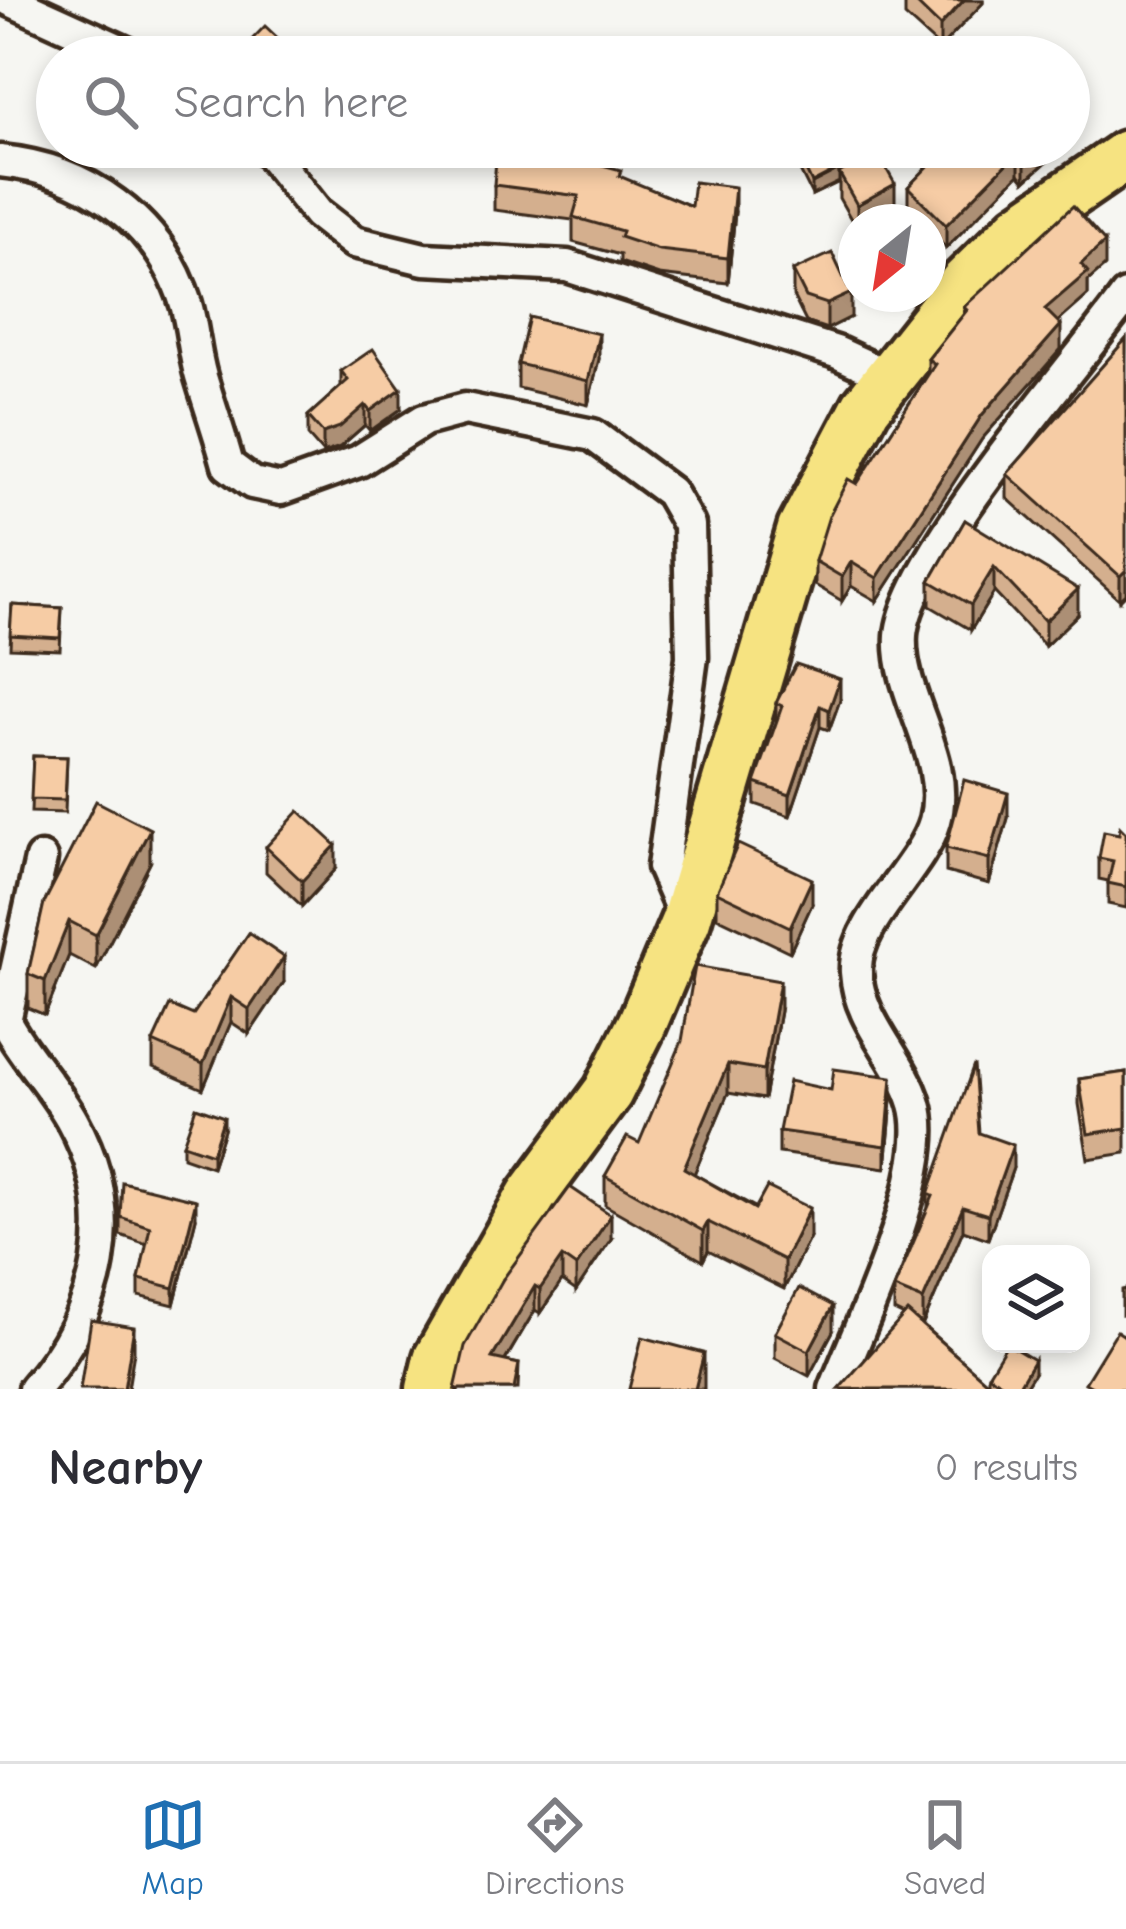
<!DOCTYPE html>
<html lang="en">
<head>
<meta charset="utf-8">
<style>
	:root { --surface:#fff; --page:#f2f2f3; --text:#2b2b33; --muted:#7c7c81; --line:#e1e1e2; --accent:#1f6fb2 }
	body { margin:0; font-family:"Comic Neue",sans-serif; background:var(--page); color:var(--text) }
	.controls { position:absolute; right:36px; bottom:36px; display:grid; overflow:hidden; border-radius:24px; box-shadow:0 6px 18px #0003 }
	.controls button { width:108px; height:108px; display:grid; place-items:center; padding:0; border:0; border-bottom:3px solid var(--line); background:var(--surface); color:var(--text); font:60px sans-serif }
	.compass { position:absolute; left:838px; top:204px; width:108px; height:108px; border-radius:50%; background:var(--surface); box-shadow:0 6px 18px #0003; rotate:210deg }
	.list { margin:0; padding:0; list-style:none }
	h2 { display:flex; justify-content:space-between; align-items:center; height:156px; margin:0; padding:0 48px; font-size:51px }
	h2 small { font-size:39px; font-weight:400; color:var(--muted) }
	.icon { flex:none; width:66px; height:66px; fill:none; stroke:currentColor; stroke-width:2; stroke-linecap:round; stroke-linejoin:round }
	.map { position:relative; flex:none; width:1126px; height:1389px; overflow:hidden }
	.search { position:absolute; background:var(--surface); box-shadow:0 6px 18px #0003; left:36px; right:36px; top:36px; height:132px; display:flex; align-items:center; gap:30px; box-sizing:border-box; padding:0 42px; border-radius:66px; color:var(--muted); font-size:45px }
	.sheet { height:372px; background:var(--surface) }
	nav { display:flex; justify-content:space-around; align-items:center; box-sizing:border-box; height:168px; border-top:3px solid var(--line); background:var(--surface); font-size:33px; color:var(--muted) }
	nav a { display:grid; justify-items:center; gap:6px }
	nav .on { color:var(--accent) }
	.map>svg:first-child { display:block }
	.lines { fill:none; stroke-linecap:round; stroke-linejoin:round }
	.minor-casing { stroke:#3b2a1e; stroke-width:39 }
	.primary-casing { stroke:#3b2a1e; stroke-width:57 }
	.minor { stroke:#f6f6f2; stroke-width:30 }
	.primary { stroke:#f6e381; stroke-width:48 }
	.wall { fill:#d4af8e; stroke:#3b2a1e; stroke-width:3 }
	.shaded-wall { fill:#ac8f74; stroke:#3b2a1e; stroke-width:3 }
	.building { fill:#f6cca5; stroke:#3b2a1e; stroke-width:3 }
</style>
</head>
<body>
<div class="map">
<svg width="1126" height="1389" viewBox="0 0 1126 1389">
	<rect width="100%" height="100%" fill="#f6f6f2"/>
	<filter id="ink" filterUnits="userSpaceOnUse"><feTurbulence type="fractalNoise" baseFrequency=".00833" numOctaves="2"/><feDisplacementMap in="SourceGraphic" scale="24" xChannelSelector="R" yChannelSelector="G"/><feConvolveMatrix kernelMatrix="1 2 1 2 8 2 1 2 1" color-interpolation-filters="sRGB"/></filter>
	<g filter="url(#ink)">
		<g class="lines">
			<defs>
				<g id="minor">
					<path d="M10,0L135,57"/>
					<path d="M265,147L318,214L354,242L424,259L567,266L836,352L888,376"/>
					<path d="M0,161C84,169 160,220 186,304C193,328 194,353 201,377C210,407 220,435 228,465L252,483L281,489L359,461L424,420L465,409L593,435L670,492L689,525L692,657L663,867L686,920"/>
					<path d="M34,1389C101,1312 124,1215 73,1122C54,1086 24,1057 5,1021L41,859"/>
					<path d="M835,1389C861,1322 935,1171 915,1104C901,1057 859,1023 856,972C853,922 921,870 935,821C952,757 897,697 901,635C907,558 1075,367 1126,296"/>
				</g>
				<path id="primary" d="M431,1389L438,1359L532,1195L608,1092L642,1024L686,920L802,529L866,407L964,283L1020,228L1126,155"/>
			</defs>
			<use href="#minor" class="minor-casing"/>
			<use href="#primary" class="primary-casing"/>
			<use href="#minor" class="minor"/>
			<use href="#primary" class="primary"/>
		</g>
		<g class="wall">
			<path d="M905,0H983V3L940,48L905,16Z"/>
			<path d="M947,147H1058V152L1025,181L1019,174L946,248L928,230V222H920L908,210V187Z"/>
			<path d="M562,154L691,206L735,212L728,283L659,275L620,262V255L573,242V220L494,210V185Z"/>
			<path d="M799,156L841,172L895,208L870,222H856V228L839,198V182L812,195L799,169Z"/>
			<path d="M1105,266L1088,281V295L1058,322L1061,349L982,439L877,601L851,586L842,601L815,585V561L857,484L928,374V359L964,314V307Z"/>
			<path d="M793,271L851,317L827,329L806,322L793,296Z"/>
			<path d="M1126,339L1120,600L1007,498V474Z"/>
			<path d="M599,359L588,405L518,388V364Z"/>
			<path d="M341,371L401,409L370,431L365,425L340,447L323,453L308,436V416L341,386Z"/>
			<path d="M965,520L1078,614L1045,646L994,592L971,630L930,606V581Z"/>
			<path d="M12,605L62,608L60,650L10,648Z"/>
			<path d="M840,700L829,730L820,727L790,816L755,804V783L776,723V703Z"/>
			<path d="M33,756L67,757L65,813L31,812Z"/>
			<path d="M1008,818L989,884L946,872V848Z"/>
			<path d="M1126,833V908L1108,904V881L1099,879V858L1119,834Z"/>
			<path d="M266,847L336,869L302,906L266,872Z"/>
			<path d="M150,863L96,969L69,955L45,1015L28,1008V974L44,903Z"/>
			<path d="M717,892L812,904L790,952L717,917Z"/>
			<path d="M249,933L284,982L249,1034L231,1022L203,1089L153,1067V1042L193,1015Z"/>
			<path d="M780,1011L764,1099L728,1093L694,1174L810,1237L784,1289L708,1251L703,1261L605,1205V1176Z"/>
			<path d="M1126,1072V1153L1088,1159L1079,1104V1079Z"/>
			<path d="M831,1090L892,1099L886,1168L779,1153V1131Z"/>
			<path d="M224,1130L212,1167L183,1157V1144Z"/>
			<path d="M979,1133L1013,1168L988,1239L963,1230L923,1324L919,1322L988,1383V1375L1034,1373L1024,1389H839L904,1316L894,1311V1288L928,1208V1194Z"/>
			<path d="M120,1217L196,1218L174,1305L139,1296V1279L147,1244L120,1235Z"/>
			<path d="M611,1239L576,1291L562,1281L540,1313L535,1310L505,1361L519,1364L518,1389H455L503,1279Z"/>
			<path d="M833,1331L809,1376L775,1358V1333Z"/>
		</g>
		<g class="shaded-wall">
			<path d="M964,0H983V3L940,48V26Z"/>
			<path d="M1038,147H1058V152L1025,181V158Z"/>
			<path d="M1019,151V174L946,248V225Z"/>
			<path d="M841,168V178L839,173V182L812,195V183Z"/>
			<path d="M895,184V208L870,222H857V205Z"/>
			<path d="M735,187V212L728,283V258Z"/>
			<path d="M1105,242V266L1088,281V295L1045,333V309L1081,264Z"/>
			<path d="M851,293V317L827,329V304Z"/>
			<path d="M1061,325V349L982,439L877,601V578L982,415Z"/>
			<path d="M599,334V359L588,405V381Z"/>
			<path d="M401,389V409L370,431V411Z"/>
			<path d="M365,405V425L340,447L323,453V433Z"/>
			<path d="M851,562V586L842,601V577Z"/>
			<path d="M994,567V592L971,630V605Z"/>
			<path d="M1126,570V594L1120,600V576Z"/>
			<path d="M1078,589V614L1045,646V621Z"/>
			<path d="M840,679V700L829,730V710Z"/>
			<path d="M820,706V727L790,816V795Z"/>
			<path d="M1008,793V818L989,884V859Z"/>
			<path d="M150,829V863L96,969V935Z"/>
			<path d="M336,845V869L302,906V881Z"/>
			<path d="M812,879V904L790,952V927Z"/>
			<path d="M69,921V955L45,1015V981Z"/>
			<path d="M284,957V982L249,1034V1009Z"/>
			<path d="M780,981V1011L764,1099V1070Z"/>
			<path d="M231,997V1022L203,1089V1064Z"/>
			<path d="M728,1064V1093L684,1198V1168Z"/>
			<path d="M892,1077V1099L886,1168V1146Z"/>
			<path d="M224,1117V1130L212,1167V1154Z"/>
			<path d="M1013,1145V1168L988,1239V1215Z"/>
			<path d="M196,1200V1218L174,1305V1288Z"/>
			<path d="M963,1207V1230L923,1324V1300Z"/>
			<path d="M810,1208V1237L784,1289V1260Z"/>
			<path d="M611,1215V1239L576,1291V1267Z"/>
			<path d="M708,1222V1251L703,1261V1231Z"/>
			<path d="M562,1257V1281L540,1313V1289Z"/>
			<path d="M535,1286V1310L492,1382V1358Z"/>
			<path d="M1126,1289V1314L1122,1315V1290Z"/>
			<path d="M833,1306V1331L809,1376V1351Z"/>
			<path d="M134,1327V1352L128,1389H124Z"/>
			<path d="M704,1353V1389H695Z"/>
			<path d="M1034,1360V1373L1024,1389H1017Z"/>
		</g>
		<g class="building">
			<path d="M913,0H964L940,26Z"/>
			<path d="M265,26L298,57H235Z"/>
			<path d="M497,147H562V154L621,170L619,176L691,206L694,182L735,187L728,258L659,250L620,237L622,231L573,217L579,196L494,185Z"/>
			<path d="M817,147H831L841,168L812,183L799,156Z"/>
			<path d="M947,147H1038L1025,158L1019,151L946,225L908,187Z"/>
			<path d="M877,152L895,184L857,205L839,173Z"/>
			<path d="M1073,206L1105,242L1081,264L1088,272L1045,309L1061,325L982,415L877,578L851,562L842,577L815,561L829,516L848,479L857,484L935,364L928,359L967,310L964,307Z"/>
			<path d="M832,253L851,293L827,304L806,297L793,271Z"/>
			<path d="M529,317L599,334L588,381L518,364Z"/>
			<path d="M1126,339V570L1120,576L1007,474Z"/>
			<path d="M373,349L401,389L370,411L365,405L340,427L323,433L308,416L348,380L341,371Z"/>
			<path d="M965,520L1078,589L1045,621L994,567L971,605L930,581Z"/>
			<path d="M12,605L62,608L60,638L10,635Z"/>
			<path d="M796,664L840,679L829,710L820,706L790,795L755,783L782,706L776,703Z"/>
			<path d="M33,756L67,757L65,800L31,799Z"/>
			<path d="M964,780L1008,793L989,859L946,848Z"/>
			<path d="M96,801L150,829L96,935L69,921L45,981L28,974L44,903Z"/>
			<path d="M299,811L336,845L302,881L266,847Z"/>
			<path d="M1120,827L1126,833V887L1108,883L1113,861L1099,858L1104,831L1119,834Z"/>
			<path d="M738,844L812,879L790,927L717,892Z"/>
			<path d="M249,933L284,957L249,1009L231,997L203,1064L153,1042L170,1005L193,1015Z"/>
			<path d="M695,966L780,981L764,1070L728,1064L684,1168L755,1209L767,1187L810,1208L784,1260L708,1222L703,1231L605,1176L627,1137L639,1143L682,1041Z"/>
			<path d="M974,1065L979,1133L1013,1145L988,1215L963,1207L923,1300L894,1288L933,1196L928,1194Z"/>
			<path d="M834,1069L892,1077L886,1146L779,1131L789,1081L831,1090Z"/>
			<path d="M1126,1072V1128L1088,1134L1079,1079Z"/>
			<path d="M196,1107L224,1117L212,1154L183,1144Z"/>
			<path d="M122,1182L196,1200L174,1288L139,1279L150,1227L120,1217Z"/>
			<path d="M570,1187L611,1215L576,1267L562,1257L540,1289L535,1286L492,1358L519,1364L514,1389H455L465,1346L503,1279Z"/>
			<path d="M799,1288L833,1306L809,1351L775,1333Z"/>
			<path d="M907,1312L995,1389H839Z"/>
			<path d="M91,1320L134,1327L124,1389H80Z"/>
			<path d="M1117,1331L1126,1337V1389H1096L1085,1383Z"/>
			<path d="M642,1337L704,1353L695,1389H629Z"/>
			<path d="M1007,1344L1034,1360L1017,1389H1011L988,1375Z"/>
		</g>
	</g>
</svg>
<div class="controls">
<button><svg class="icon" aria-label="layers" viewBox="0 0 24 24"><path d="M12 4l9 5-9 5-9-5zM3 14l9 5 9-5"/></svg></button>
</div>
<svg class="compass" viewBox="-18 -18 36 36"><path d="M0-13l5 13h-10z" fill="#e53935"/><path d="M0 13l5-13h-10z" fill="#7c7c81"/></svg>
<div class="search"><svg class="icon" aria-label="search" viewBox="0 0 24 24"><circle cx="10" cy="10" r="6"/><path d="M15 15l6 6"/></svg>Search here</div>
</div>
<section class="sheet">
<h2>Nearby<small>0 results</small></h2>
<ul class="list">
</ul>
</section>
<nav>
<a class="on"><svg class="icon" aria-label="map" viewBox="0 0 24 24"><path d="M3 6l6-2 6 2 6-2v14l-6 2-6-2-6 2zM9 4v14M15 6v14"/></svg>Map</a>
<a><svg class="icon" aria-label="directions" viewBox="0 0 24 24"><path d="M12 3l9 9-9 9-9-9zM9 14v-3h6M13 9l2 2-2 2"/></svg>Directions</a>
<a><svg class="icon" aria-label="saved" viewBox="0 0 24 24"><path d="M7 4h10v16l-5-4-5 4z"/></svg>Saved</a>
</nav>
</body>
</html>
